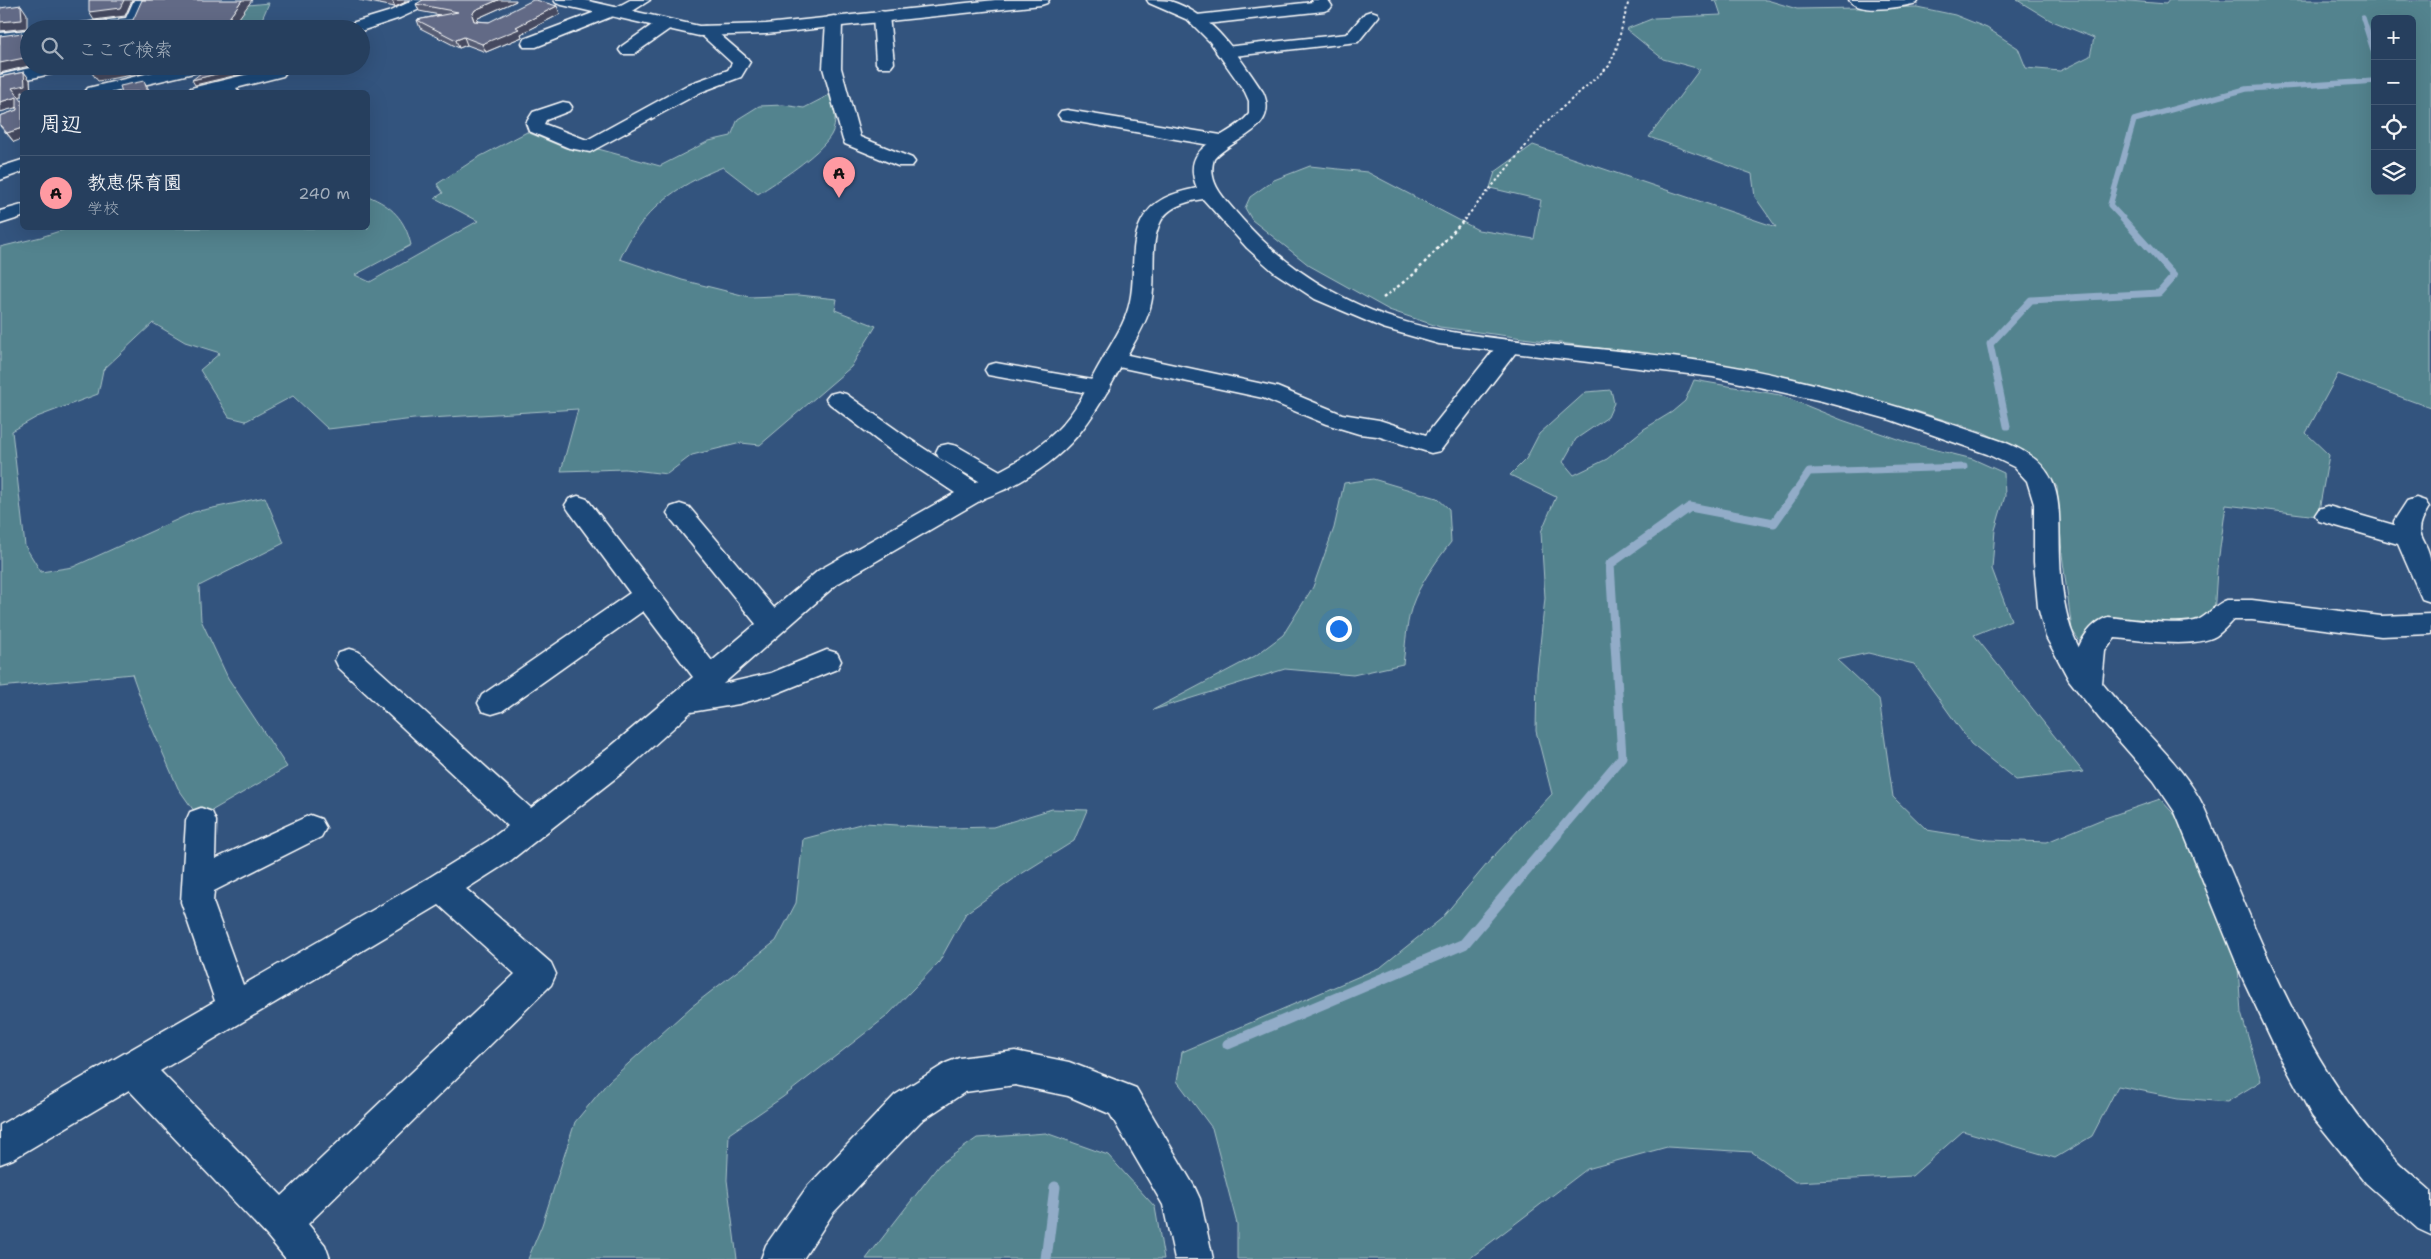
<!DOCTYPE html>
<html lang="ja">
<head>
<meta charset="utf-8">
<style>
	:root { --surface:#263f5e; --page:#2e4664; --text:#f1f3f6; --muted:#a4afbc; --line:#425873; --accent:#ff9aa2 }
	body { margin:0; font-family:"Shantell Sans","Klee One",sans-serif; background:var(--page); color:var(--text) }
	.controls { position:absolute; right:15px; top:15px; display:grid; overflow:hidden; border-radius:8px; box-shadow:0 5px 20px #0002 }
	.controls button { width:45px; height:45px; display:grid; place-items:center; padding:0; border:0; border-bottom:1px solid var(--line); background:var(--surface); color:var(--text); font:25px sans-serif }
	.you { position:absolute; left:1338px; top:628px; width:18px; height:18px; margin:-12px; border:4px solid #fff; border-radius:50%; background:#1a73e8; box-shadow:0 0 0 8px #1a73e833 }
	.badge { display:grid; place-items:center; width:32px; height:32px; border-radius:50%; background:var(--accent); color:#111; font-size:16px; font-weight:700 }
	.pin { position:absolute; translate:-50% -41px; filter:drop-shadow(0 1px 2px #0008) }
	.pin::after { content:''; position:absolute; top:26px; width:18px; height:15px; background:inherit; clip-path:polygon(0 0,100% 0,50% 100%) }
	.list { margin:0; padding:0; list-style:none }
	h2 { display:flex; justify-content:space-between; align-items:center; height:65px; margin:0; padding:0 20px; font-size:21px }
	h2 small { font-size:16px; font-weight:400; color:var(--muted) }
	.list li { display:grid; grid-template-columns:32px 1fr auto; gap:15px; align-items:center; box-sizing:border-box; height:75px; padding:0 20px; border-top:1px solid var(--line) }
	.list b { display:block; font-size:19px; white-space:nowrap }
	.list p { margin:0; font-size:16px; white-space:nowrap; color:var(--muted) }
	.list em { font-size:16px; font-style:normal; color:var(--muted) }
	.icon { flex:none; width:28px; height:28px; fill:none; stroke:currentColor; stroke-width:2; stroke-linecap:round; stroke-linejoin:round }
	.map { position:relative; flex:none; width:2431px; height:1259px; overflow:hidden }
	.search { position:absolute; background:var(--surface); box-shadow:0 5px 20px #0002; left:20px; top:20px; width:350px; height:55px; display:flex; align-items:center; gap:12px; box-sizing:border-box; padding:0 18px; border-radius:28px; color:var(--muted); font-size:19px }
	.panel { position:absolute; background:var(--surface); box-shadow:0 5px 20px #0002; left:20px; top:90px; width:350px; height:140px; border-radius:8px }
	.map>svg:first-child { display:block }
	.green { fill:#52838e; stroke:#a8c1c6; fill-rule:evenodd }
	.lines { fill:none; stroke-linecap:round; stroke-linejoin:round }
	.stream-far3 { stroke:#92acc8; stroke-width:5.5 }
	.stream-far2 { stroke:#92acc8; stroke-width:7 }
	.stream-far1 { stroke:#92acc8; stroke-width:9 }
	.stream { stroke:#92acc8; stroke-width:11 }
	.minor-casing { stroke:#fff; stroke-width:3 }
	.tertiary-casing { stroke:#fff; stroke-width:3 }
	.path-far1 { stroke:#fff; stroke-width:2; stroke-dasharray:2.5 2.5; stroke-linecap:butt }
	.path { stroke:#fff; stroke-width:2.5; stroke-dasharray:3 3; stroke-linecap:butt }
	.minor { fill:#1f4a7a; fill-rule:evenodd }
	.tertiary { fill:#1f4a7a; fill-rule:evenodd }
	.wall { fill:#545b73; stroke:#fff }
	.shaded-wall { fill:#454a5e; stroke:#fff }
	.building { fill:#626a86; stroke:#fff }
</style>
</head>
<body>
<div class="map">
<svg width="2431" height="1259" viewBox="0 0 2431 1259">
	<rect width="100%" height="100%" fill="#33547e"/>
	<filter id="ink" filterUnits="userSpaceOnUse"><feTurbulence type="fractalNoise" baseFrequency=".02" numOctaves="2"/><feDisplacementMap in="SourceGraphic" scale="10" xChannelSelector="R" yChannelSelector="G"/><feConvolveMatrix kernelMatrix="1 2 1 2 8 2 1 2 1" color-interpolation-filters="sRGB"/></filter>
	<g filter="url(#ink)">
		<g class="green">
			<path d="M1712,0H1767L1797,9L1917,7L1955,15L1987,28L2018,48L2026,68L2060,71L2090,56L2094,38L2050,20L2017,0H2117L2166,4L2169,0H2431V408L2338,374L2306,433L2329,455L2318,516L2226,505L2217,570L2214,616L2189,628L2138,627L2081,643L2072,630L2062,554L2057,487L2037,459L1983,432L1916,411L1696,361L1440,327L1389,310L1310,266L1252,220L1245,208L1250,197L1274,180L1310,166L1367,172L1478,230L1534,239L1541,200L1490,188L1495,172L1533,145L1776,227L1755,197L1752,174L1649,137L1700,69L1663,59L1626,29L1654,18L1721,15L1717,3ZM2375,19H2412V191H2375Z"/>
			<path d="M269,3L259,26L232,29H136L216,8Z"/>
			<path d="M833,93C834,105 838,124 831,135C819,155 778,181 758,194L723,167C675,186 641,211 620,259L682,280L750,297L799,295L837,299L835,310L876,326L851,367L760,445L741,443L692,455L667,474L625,469L561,471L578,409L414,419L328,429L293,396L246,421L229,417L200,370L220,353L185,342L153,323L103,370L98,394L37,417L12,431L25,546L41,572L73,567L194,512L265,497L284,543L199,586L201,620L228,678L287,767L199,818L178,788L148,719L132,674L0,687V247L41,237L69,228H368V196C392,206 405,219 411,245L355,275L370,282L478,221L435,198L443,193L437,184L477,158L527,132L565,148L591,147L660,166L709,141L731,136L738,119L759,106L783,105L804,108Z"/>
			<path d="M1694,380L1780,395L1842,420L1909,443L1973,459L2004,473L2005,496L1995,530L1992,569L2011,620L1974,635L2083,772L2016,780L1971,744L1914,664L1868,653L1837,660L1879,699L1893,797L1927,830L1989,840L2047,842L2105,818L2160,799L2196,838L2235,922L2241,1013L2261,1081L2227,1102L2179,1098L2118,1086L2092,1136L2055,1158L1963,1131L1912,1176L1795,1182L1752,1152L1667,1147L1587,1169L1469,1259H1237V1224L1212,1128L1177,1081L1182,1052L1381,967L1441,919L1492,858L1552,794L1536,731L1537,673L1545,598L1541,532L1556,497L1510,475L1526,459L1539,434L1586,392L1611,390L1614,403L1608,417L1576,439L1563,462L1574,475L1607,459L1644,429L1672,412L1685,401Z"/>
			<path d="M1373,479L1437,498L1449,509L1451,542C1438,559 1424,578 1415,598C1406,618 1406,643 1403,664L1353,675L1285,669L1153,710L1255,656L1283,635L1313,587L1334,528L1344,483Z"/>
			<path d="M1052,809L1087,810L1074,841L1018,876L966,913L939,962L886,1017L783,1097L729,1134L727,1180L737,1259H528L542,1225L575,1122L608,1082L691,1007L776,941L796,903L803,839L864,823L949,828L993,827Z"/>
			<path d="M1046,1133L1108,1155L1155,1207L1164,1259H866L939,1165L977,1138Z"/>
		</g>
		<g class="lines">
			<g class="stream-far3">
				<path d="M2363,18L2375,56"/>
				<path d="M2124,220L2110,205L2134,120L2246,89L2375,81"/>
			</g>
			<g class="stream-far2">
				<path d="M2007,426L1990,344L2031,300L2159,293L2174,276L2123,219"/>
				<path d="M1794,494L1809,472L1964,467"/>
			</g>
			<path class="stream-far1" d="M1556,835L1622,757L1610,564L1690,507L1774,523L1795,493"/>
			<g class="stream">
				<path d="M1228,1044L1464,944L1557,834"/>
				<path d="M1046,1259L1055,1187"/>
			</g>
			<defs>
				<g id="minor">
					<path d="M134,0H150L138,26L118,29H67L75,24L126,18Z"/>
					<path d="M630,0H650L625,16H613L536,47H524L522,43L524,39L606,8L617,7Z"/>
					<path d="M1312,0H1328L1332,6L1330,9L1324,11L1197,25L1191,23L1189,20L1191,17L1197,15L1313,2Z"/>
					<path d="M1849,0H1919L1917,3C1901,7 1859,15 1849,0Z"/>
					<path d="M881,11L887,13L889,16L894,63L891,67H879L876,63L873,16L875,13Z"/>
					<path d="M1371,11L1377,13L1379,16L1358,42L1225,57L1219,56L1216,52L1219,48L1225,47L1347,34L1365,13Z"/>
					<path d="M834,16L840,17L842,21L841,68L860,137L912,158L915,162L912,166H898L845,144L843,140L823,68L826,21L828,17Z"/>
					<path d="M665,19L671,20L673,24L671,28L634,54H622L619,50L622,46L659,20Z"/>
					<path d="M705,26L711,27L747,58L750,62L741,77L701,92L590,152L569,148L529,131L526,123L533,112L563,102L569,103L572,107L569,111L546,120L544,124L587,140L689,84L728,70L732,63L697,31L699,27Z"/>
					<path d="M29,30V40L0,43V33Z"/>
					<path d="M38,66H71L69,70L0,85V75Z"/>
					<path d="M277,67L283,68L286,72L283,76L236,88L239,92H188L191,88Z"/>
					<path d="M1067,110L1221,135L1228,137L1230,141L1228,145L1221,147L1061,119L1058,115L1061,111Z"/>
					<path d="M22,160V172L0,180V167Z"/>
					<path d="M22,205V217L0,224V211Z"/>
					<path d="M1508,340L1516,342L1519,347L1516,352L1440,451L1431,453L1377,436L1359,434L1326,424L1263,398L1114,366L1106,364L1103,359L1106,354L1114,352L1277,387L1342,414L1379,420L1426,435L1500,342Z"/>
					<path d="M996,363L1098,381L1106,383L1110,388L1106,393L1098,395L988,375L985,370L988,365Z"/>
					<path d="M838,392L846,394L908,438L983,487L987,493L983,499L837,584L723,684L771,673L827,650L837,653L841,661L837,669L775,694L739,704L691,712L631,766L510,861L466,889L551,963L556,974L551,985L308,1224L325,1245L330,1259H286L268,1237L129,1090L13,1159L0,1164V1125L215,1001L181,902L186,821L190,812L201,808L212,812L216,821L215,859L310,815L321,819L326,828L321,837L214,891L213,902L243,985L430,877L488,841L508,826L339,668L335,660L339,652L349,649L359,652L531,808L609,748L693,677L643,611L502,711L492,714L482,711L478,703L482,695L630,593L569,511L565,505L569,499L578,496L587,499L712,661L756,624L671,519L667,513L671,507L680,504L689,507L774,608L819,570L955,493L890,450L830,404L826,399L830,394ZM439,905L515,974L282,1196L160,1071Z"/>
					<path d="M948,444L957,446L1009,476L1012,482L1009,488L1000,490L991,488L939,458L936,452L939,446Z"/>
					<path d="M2416,498L2425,501L2429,507C2410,538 2427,535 2431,562C2431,575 2431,589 2431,602L2422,599L2398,544L2319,521L2315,515L2319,509L2328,506L2394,525V521L2407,501Z"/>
					<path d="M2227,600H2252L2381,616L2431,614V634L2381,636L2252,620H2233C2228,625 2222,632 2216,636C2194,649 2140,640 2115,638L2105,651L2102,683L2098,691L2088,694L2078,691C2065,667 2082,625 2108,617C2129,619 2180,627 2198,620C2209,615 2215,604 2227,600Z"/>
					<path d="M1015,1051L1069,1062L1136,1088L1194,1186L1200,1199L1213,1259H1175L1163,1205L1110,1114L1068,1096L1015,1085L965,1092L921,1121L833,1213L803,1259H761L766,1245L807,1187L895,1095L946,1063L959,1058Z"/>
				</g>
				<g id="tertiary">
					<path d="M414,0H435L433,3L400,18L361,31V29H343L345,25L388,12Z"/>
					<path d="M554,0H584L699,26L766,24L995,0H1049L1047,3L1041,5L766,34L699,36L562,5L556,3Z"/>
					<path d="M1147,0C1154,0 1163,0 1170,1C1215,15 1238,56 1263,92C1280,130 1233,137 1214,159C1206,184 1227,201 1242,219C1292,276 1365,317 1440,330C1530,346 1623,348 1713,363C1792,376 1870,397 1945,422C1965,429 1985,435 2004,442C2067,467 2058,502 2060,559C2061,584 2064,613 2074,637C2099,698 2166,740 2199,798C2206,810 2211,825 2217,838C2227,863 2238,887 2248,912C2285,999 2326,1086 2391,1155C2403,1168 2418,1179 2431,1191V1235L2418,1229L2366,1183L2312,1116L2277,1051L2243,979L2175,812L2154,781L2099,718L2069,680L2046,637L2038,607L2034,562V504L2027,481L2014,467L1987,454L1891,420L1822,401L1713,377L1439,344L1383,328L1315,299L1274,272L1247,248L1203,199C1188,201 1169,206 1161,221C1147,248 1159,282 1149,311C1143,330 1131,347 1122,365C1090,424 1070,457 1008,488C994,494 980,503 965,499L961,493L965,487C1007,469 1049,447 1075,408C1085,394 1092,377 1101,362C1112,342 1126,323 1130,301C1136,275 1129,246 1141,222C1152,199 1173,193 1197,188C1178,142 1228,141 1249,114V101L1245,92L1210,42L1188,20L1149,3Z"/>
					<path d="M178,66H208L206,70L114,92H85L88,88Z"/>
				</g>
			</defs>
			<use href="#minor" class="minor-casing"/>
			<use href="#tertiary" class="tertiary-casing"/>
			<path class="path-far1" d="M1464,220L1544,124L1609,66L1616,50L1629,0"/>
			<path class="path" d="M1383,298L1414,274L1465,219"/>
			<use href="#minor" class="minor"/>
			<use href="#tertiary" class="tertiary"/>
		</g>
		<g class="wall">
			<path d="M359,0H410L395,7Z"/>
			<path d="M516,1L478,18L477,21L489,22L560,14L521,34L522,37L486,52L467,45L459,48L420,28L417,20L440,15L419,11L416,4Z"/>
			<path d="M24,72L30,80L31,92H22L19,97L14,142L0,126V116L17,110V107L0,112V77Z"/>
		</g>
		<g class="shaded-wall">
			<path d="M124,0H132L125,16L94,20L89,12Z"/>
			<path d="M242,0H252L231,29H221Z"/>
			<path d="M392,0H410L395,7Z"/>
			<path d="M498,0H516V1L478,18L475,23L472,15L475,10Z"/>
			<path d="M21,5L27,14V28L0,31V22Z"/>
			<path d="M557,6L560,14L521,34L522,37L486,52L482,44Z"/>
			<path d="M22,33L28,42L29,66L0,73V63Z"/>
			<path d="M464,37L467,45L459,48L456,40Z"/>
			<path d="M129,66H157L142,69L143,73L98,81L92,73Z"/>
			<path d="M248,66H253L254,71L195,85L192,80Z"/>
			<path d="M24,72L30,80L31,92H22V96L18,97L12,88Z"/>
			<path d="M144,81L147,86L150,92H145Z"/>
			<path d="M17,97L22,106L0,112V102Z"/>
			<path d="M22,128V139L14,142L7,133Z"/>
		</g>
		<g class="building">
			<path d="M89,0H124L120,8L89,12Z"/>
			<path d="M142,0H242L221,29H89V23L133,20Z"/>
			<path d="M423,0H498L475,10L472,15L474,21L489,22L533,0H536L557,6L516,27L519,29L482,44L464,37L456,40L417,20L458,12L416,4Z"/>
			<path d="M21,5L22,20L0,22V8Z"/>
			<path d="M22,33L24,58L0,63V36Z"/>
			<path d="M92,66H129L92,73Z"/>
			<path d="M210,66H248L192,80Z"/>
			<path d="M24,72L25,85L12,88L22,101V128L7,133L0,125V116L17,110V97L0,102V77Z"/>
			<path d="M144,81L148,92H122L120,86Z"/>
		</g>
	</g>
</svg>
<div class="controls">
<button>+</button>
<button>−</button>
<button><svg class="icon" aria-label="locate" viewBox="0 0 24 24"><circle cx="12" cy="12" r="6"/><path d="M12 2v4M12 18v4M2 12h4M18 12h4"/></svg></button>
<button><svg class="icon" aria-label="layers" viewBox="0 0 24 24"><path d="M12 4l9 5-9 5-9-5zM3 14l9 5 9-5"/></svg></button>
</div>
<div class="you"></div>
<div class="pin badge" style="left:839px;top:198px">A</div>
<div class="search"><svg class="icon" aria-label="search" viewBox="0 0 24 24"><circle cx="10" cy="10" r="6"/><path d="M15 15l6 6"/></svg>ここで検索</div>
<section class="panel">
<h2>周辺<small></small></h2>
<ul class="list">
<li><span class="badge">A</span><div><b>教恵保育園</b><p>学校</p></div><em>240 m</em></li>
</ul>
</section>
</div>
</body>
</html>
